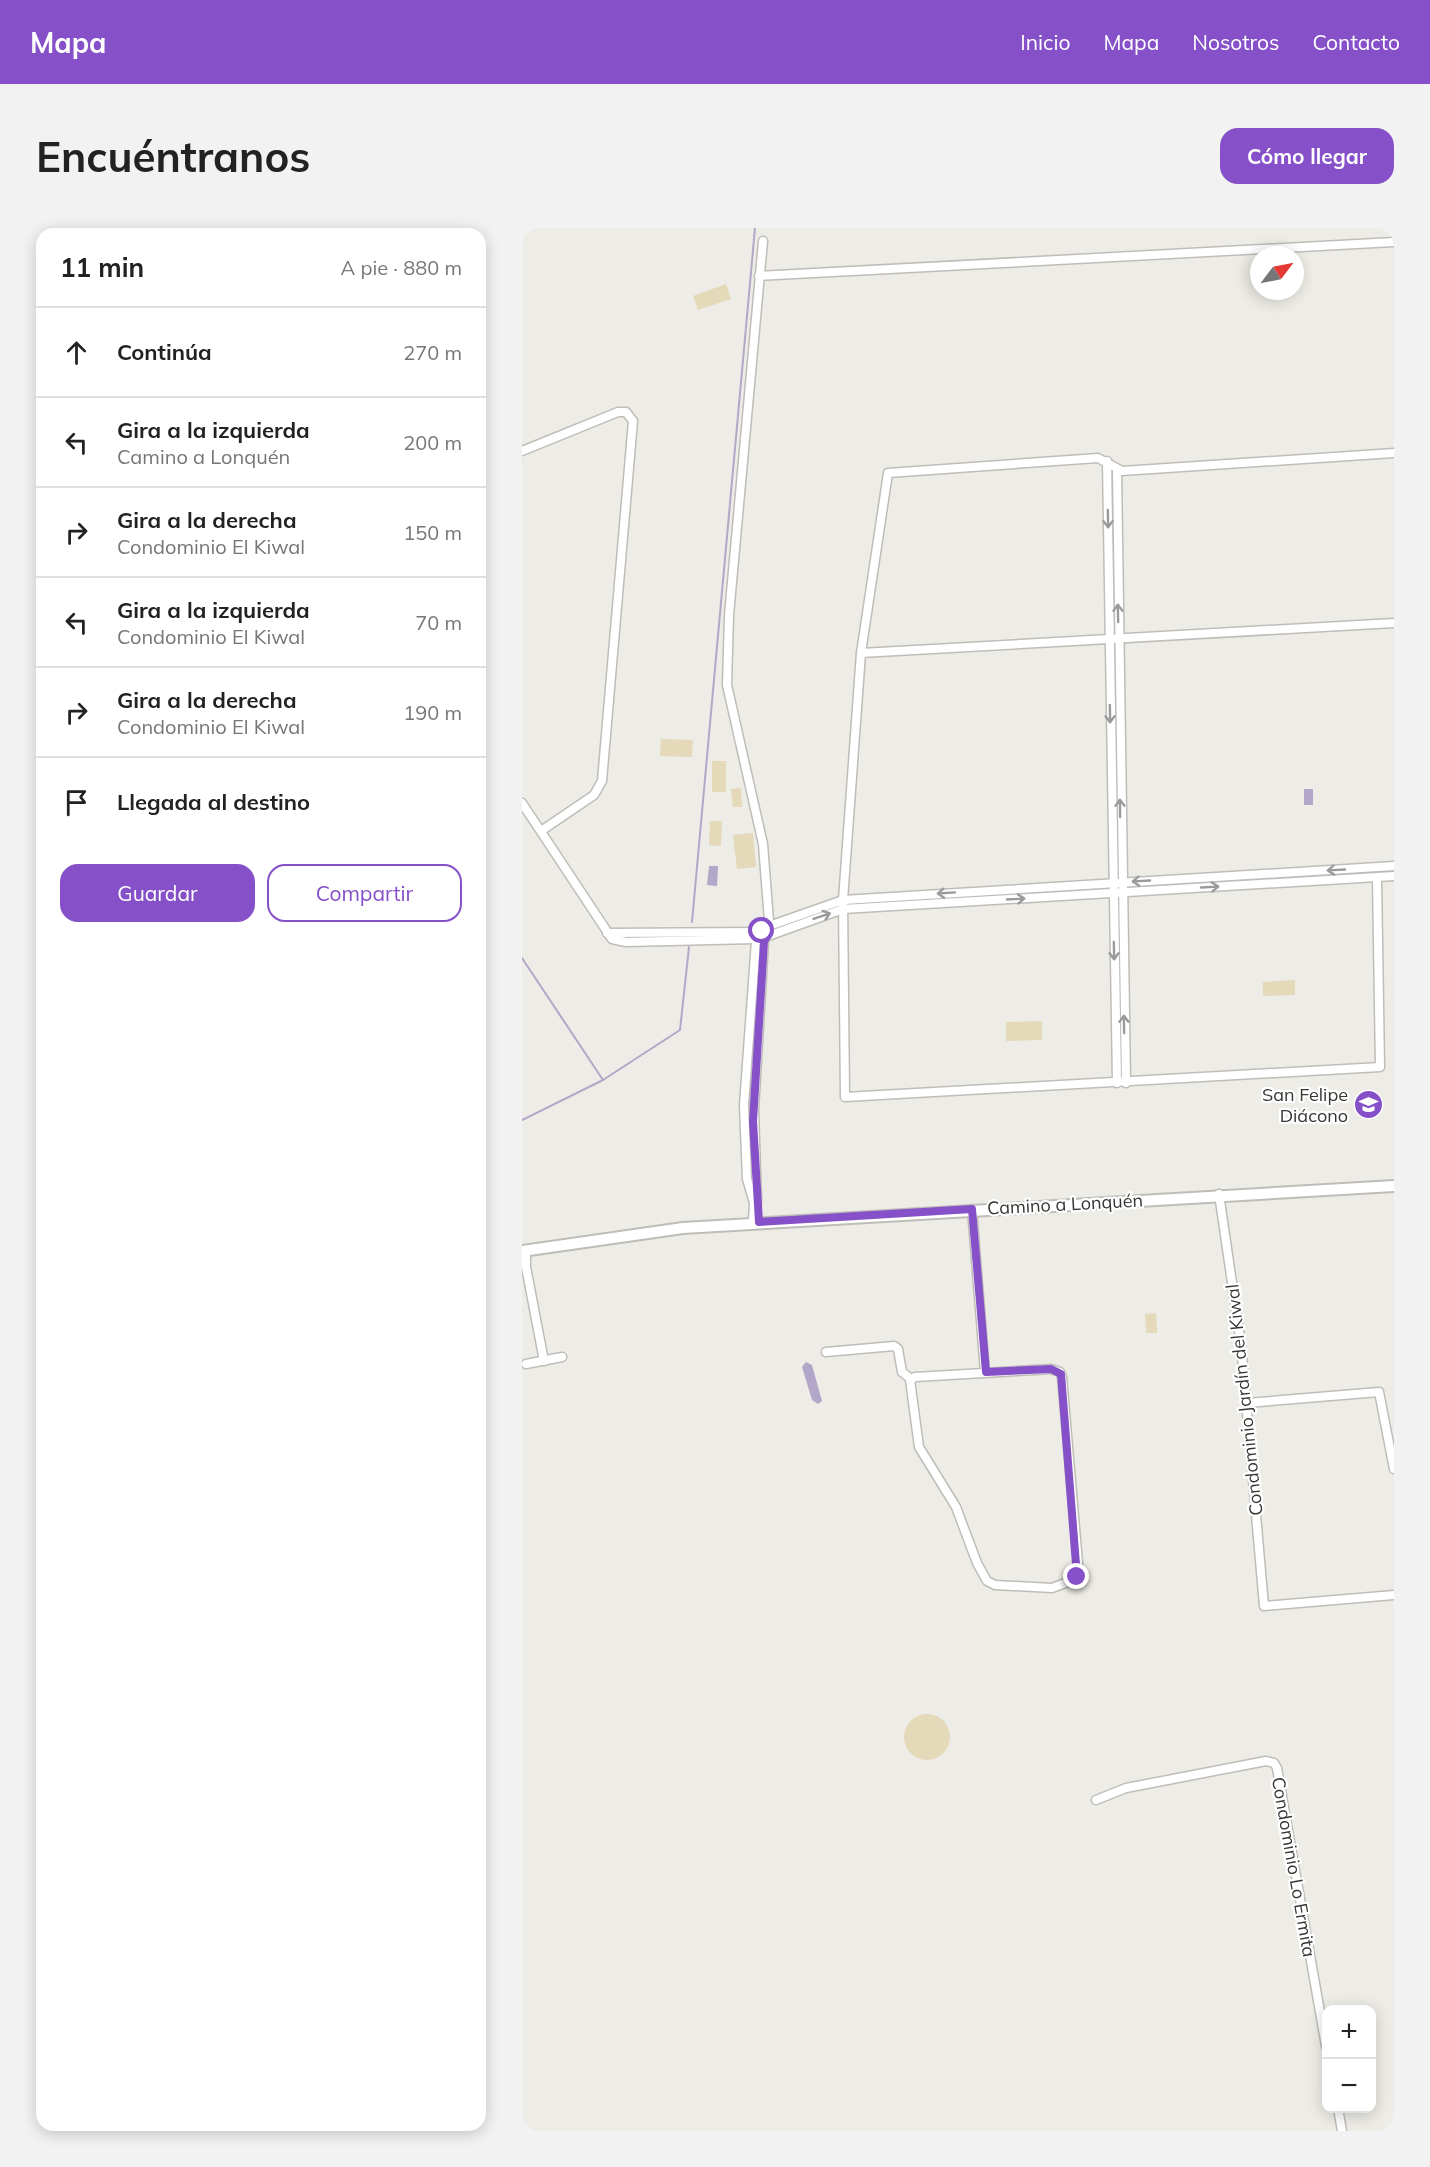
<!DOCTYPE html>
<html lang="es">
<head>
<meta charset="utf-8">
<style>
	:root { --surface:#fff; --page:#f2f2f2; --text:#222; --muted:#767676; --line:#e0e0e0; --accent:#8650c8 }
	body { margin:0; font-family:Mulish,sans-serif; background:var(--page); color:var(--text) }
	.controls { position:absolute; right:18px; bottom:18px; display:grid; overflow:hidden; border-radius:12px; box-shadow:0 3px 15px #0003 }
	.controls button { width:54px; height:54px; display:grid; place-items:center; padding:0; border:0; border-bottom:2px solid var(--line); background:var(--surface); color:var(--text); font:30px sans-serif }
	.compass { position:absolute; left:728px; top:18px; width:54px; height:54px; border-radius:50%; background:var(--surface); box-shadow:0 3px 15px #0003; rotate:58deg }
	.stop { position:absolute; width:18px; height:18px; margin:-14px; border:4px solid #8650c8; border-radius:50%; background:#fff }
	.stop.end { background:#8650c8; border-color:#fff; box-shadow:0 2px 6px #0008 }
	.list { margin:0; padding:0; list-style:none }
	h2 { display:flex; justify-content:space-between; align-items:center; height:78px; margin:0; padding:0 24px; font-size:26px }
	h2 small { font-size:20px; font-weight:400; color:var(--muted) }
	.list li { display:grid; grid-template-columns:39px 1fr auto; gap:18px; align-items:center; box-sizing:border-box; height:90px; padding:0 24px; border-top:2px solid var(--line) }
	.list b { display:block; font-size:22px; white-space:nowrap }
	.list p { margin:0; font-size:20px; white-space:nowrap; color:var(--muted) }
	.list em { font-size:20px; font-style:normal; color:var(--muted) }
	.actions { display:flex; gap:12px; padding:18px 24px }
	.actions a { flex:1; padding:14px 0; border:2px solid var(--accent); border-radius:18px; text-align:center; font-size:21px; color:var(--accent) }
	.actions .main { background:var(--accent); color:#fff }
	.icon { flex:none; width:33px; height:33px; fill:none; stroke:currentColor; stroke-width:2; stroke-linecap:round; stroke-linejoin:round }
	.map { position:relative; flex:none; width:872px; height:1903px; overflow:hidden; border-radius:18px }
	header { display:flex; align-items:center; gap:36px; box-sizing:border-box; height:84px; padding:0 30px; background:var(--accent); color:#fff }
	header strong { font-size:28px }
	nav { display:flex; gap:33px; margin-inline-start:auto; font-size:21px }
	.intro { display:flex; align-items:center; justify-content:space-between; box-sizing:border-box; height:144px; padding:0 36px }
	h1 { margin:0; font-size:42px }
	.button { padding:15px 27px; border-radius:18px; background:var(--accent); color:#fff; font-size:21px; font-weight:700 }
	main { display:flex; gap:36px; padding:0 36px }
	aside { flex:1; background:var(--surface); border-radius:18px; box-shadow:0 3px 15px #0003 }
	.map>svg:first-child { display:block }
	.green { fill:#e4d9b9 }
	.water { fill:#b2a7c8 }
	.lines { fill:none; stroke-linecap:round; stroke-linejoin:round }
	.stream { stroke:#b2a7c8; stroke-width:2 }
	.minor-casing { stroke:#bfbdb8; stroke-width:11 }
	.major-casing { stroke:#bfbdb8; stroke-width:14 }
	.minor { stroke:#fff; stroke-width:8 }
	.major { stroke:#fff; stroke-width:10 }
	.oneway { stroke:#9b9a9a }
	.route { stroke:#8650c8; stroke-width:8 }
	.labels { text-anchor:middle; dominant-baseline:central; stroke-width:4.5; stroke-linejoin:round; paint-order:stroke }
	.poi-label { font-size:18px; fill:#373634; stroke:#fff; text-anchor:end }
	.street-label { font-size:18px; fill:#373634; stroke:#fff }
</style>
</head>
<body>
<header>
<strong>Mapa</strong>
<nav><a>Inicio</a><a>Mapa</a><a>Nosotros</a><a>Contacto</a></nav>
</header>
<div class="intro"><h1>Encuéntranos</h1><a class="button">Cómo llegar</a></div>
<main>
<aside>
<h2>11 min<small>A pie · 880 m</small></h2>
<ul class="list">
<li><svg class="icon" aria-label="ahead" viewBox="0 0 24 24"><path d="M12 20V5M6 11l6-6 6 6"/></svg><div><b>Continúa</b></div><em>270 m</em></li>
<li><svg class="icon" aria-label="left" viewBox="0 0 24 24"><path d="M17 20v-9H6M10 6l-5 5 5 5"/></svg><div><b>Gira a la izquierda</b><p>Camino a Lonquén</p></div><em>200 m</em></li>
<li><svg class="icon" aria-label="right" viewBox="0 0 24 24"><path d="M7 20v-9h11M14 6l5 5-5 5"/></svg><div><b>Gira a la derecha</b><p>Condominio El Kiwal</p></div><em>150 m</em></li>
<li><svg class="icon" aria-label="left" viewBox="0 0 24 24"><path d="M17 20v-9H6M10 6l-5 5 5 5"/></svg><div><b>Gira a la izquierda</b><p>Condominio El Kiwal</p></div><em>70 m</em></li>
<li><svg class="icon" aria-label="right" viewBox="0 0 24 24"><path d="M7 20v-9h11M14 6l5 5-5 5"/></svg><div><b>Gira a la derecha</b><p>Condominio El Kiwal</p></div><em>190 m</em></li>
<li><svg class="icon" aria-label="arrive" viewBox="0 0 24 24"><path d="M6 21V4h12l-3 4 3 4H6"/></svg><div><b>Llegada al destino</b></div></li>
</ul>
<div class="actions"><a class="main">Guardar</a><a>Compartir</a></div>
</aside>
<div class="map">
<svg width="872" height="1903" viewBox="0 0 872 1903">
	<rect width="100%" height="100%" fill="#eeece6"/>
	<g class="green">
		<path d="M204,56L209,71L176,82L171,68Z"/>
		<path d="M139,511L171,512L170,529L138,528Z"/>
		<rect x="190" y="533" width="14" height="31"/>
		<path d="M219,560L220,579H211L209,561Z"/>
		<path d="M188,593H200L199,618L187,617Z"/>
		<path d="M231,605L234,639L215,641L211,607Z"/>
		<path d="M773,752V767L741,768V754Z"/>
		<path d="M520,793V812L484,813V794Z"/>
		<path d="M634,1085L635,1105H624L623,1086Z"/>
		<circle cx="405" cy="1509" r="23"/>
	</g>
	<g class="water">
		<rect x="782" y="561" width="9" height="16"/>
		<path d="M187,638H196L195,658L185,657Z"/>
		<path d="M284,1134L290,1137L300,1173L296,1176L290,1172L280,1139Z"/>
	</g>
	<g class="lines">
		<g class="stream">
			<path d="M170,694L233,0"/>
			<path d="M0,730L81,852"/>
			<path d="M0,892L81,852L158,802L167,719"/>
		</g>
		<defs>
			<g id="minor">
				<path d="M241,13L207,387L205,457L241,616L248,706"/>
				<path d="M237,48L872,14"/>
				<path d="M0,223L96,184H104L111,193L80,553L72,567L19,603"/>
				<path d="M585,233L595,855"/>
				<path d="M595,242L604,855"/>
				<path d="M339,425L872,395"/>
				<path d="M0,575L90,711L104,714L233,711"/>
				<path d="M855,650L858,839L323,869L321,672L339,425L366,245L576,230L600,243L872,225"/>
				<path d="M242,703L247,698L321,672L872,638"/>
				<path d="M85,705L235,704"/>
				<path d="M246,708L321,681L872,648"/>
				<path d="M697,966L719,1116L742,1378L872,1367"/>
				<path d="M235,974L232,882L242,714"/>
				<path d="M450,981L463,1144"/>
				<path d="M231,995L232,975L225,951L222,877L234,713"/>
				<path d="M4,1022V1039L22,1133"/>
				<path d="M304,1124L372,1118L376,1121L380,1144L389,1151"/>
				<path d="M4,1136L40,1129"/>
				<path d="M529,1141L538,1144L540,1149L557,1346L554,1351L530,1360L473,1357L465,1353L455,1335L434,1279L397,1219L388,1152L393,1149Z"/>
				<path d="M725,1175L857,1164L872,1241"/>
				<path d="M574,1572L604,1560L744,1533L752,1535L755,1540L804,1818"/>
				<path d="M816,1880L820,1903"/>
			</g>
			<path id="major" d="M0,1023L161,1000L872,958"/>
		</defs>
		<use href="#minor" class="minor-casing"/>
		<use href="#major" class="major-casing"/>
		<use href="#minor" class="minor"/>
		<use href="#major" class="major"/>
	</g>
	<defs><path id="oneway-shaft" d="M-6 0H5M1.5-3L5.5 0L1.5 3" fill="none" stroke-width="1.6" stroke-linecap="round" stroke-linejoin="round" transform="scale(1.5)"/></defs>
	<g class="oneway">
		<use href="#oneway-shaft" transform="translate(586 291) rotate(89)"/>
		<use href="#oneway-shaft" transform="translate(596 385) rotate(-91)"/>
		<use href="#oneway-shaft" transform="translate(588 486) rotate(89)"/>
		<use href="#oneway-shaft" transform="translate(598 580) rotate(-91)"/>
		<use href="#oneway-shaft" transform="translate(814 642) rotate(177)"/>
		<use href="#oneway-shaft" transform="translate(619 653) rotate(177)"/>
		<use href="#oneway-shaft" transform="translate(688 659) rotate(-3)"/>
		<use href="#oneway-shaft" transform="translate(424 665) rotate(176)"/>
		<use href="#oneway-shaft" transform="translate(494 671) rotate(-3)"/>
		<use href="#oneway-shaft" transform="translate(300 688) rotate(-19)"/>
		<use href="#oneway-shaft" transform="translate(592 723) rotate(89)"/>
		<use href="#oneway-shaft" transform="translate(602 796) rotate(-91)"/>
	</g>
	<g class="lines">
		<path class="route" d="M240,703L245,708L242,714L231,893L237,994L450,981L464,1144L529,1141L539,1146L555,1349"/>
	</g>
	<defs>
		<symbol id="school-disc" viewBox="-11 -11 22 22"><circle r="9.5" fill="#8650c8" stroke="#fff"/><path d="M0-5L7-2L0 1L-7-2ZM-4 1L0 2.5L4 1V4Q0 6-4 4Z" fill="#fff"/></symbol>
	</defs>
	<g fill-rule="evenodd">
		<use href="#school-disc" x="830" y="860" width="33" height="33"/>
	</g>
	<g class="labels">
		<g class="poi-label">
			<text x="826" y="866">San Felipe<tspan x="826" dy="21">Diácono</tspan></text>
		</g>
		<g class="street-label">
			<text transform="translate(543 976) rotate(-3)">Camino a Lonquén</text>
			<text transform="translate(722 1172) rotate(-96)">Condominio Jardín del Kiwal</text>
			<text transform="translate(772 1639) rotate(80)">Condominio Lo Ermita</text>
		</g>
	</g>
</svg>
<div class="controls">
<button>+</button>
<button>−</button>
</div>
<svg class="compass" viewBox="-18 -18 36 36"><path d="M0-13l5 13h-10z" fill="#e53935"/><path d="M0 13l5-13h-10z" fill="#767676"/></svg>
<div class="stop" style="left:240px;top:703px"></div>
<div class="stop end" style="left:555px;top:1349px"></div>
</div>
</main>
</body>
</html>
